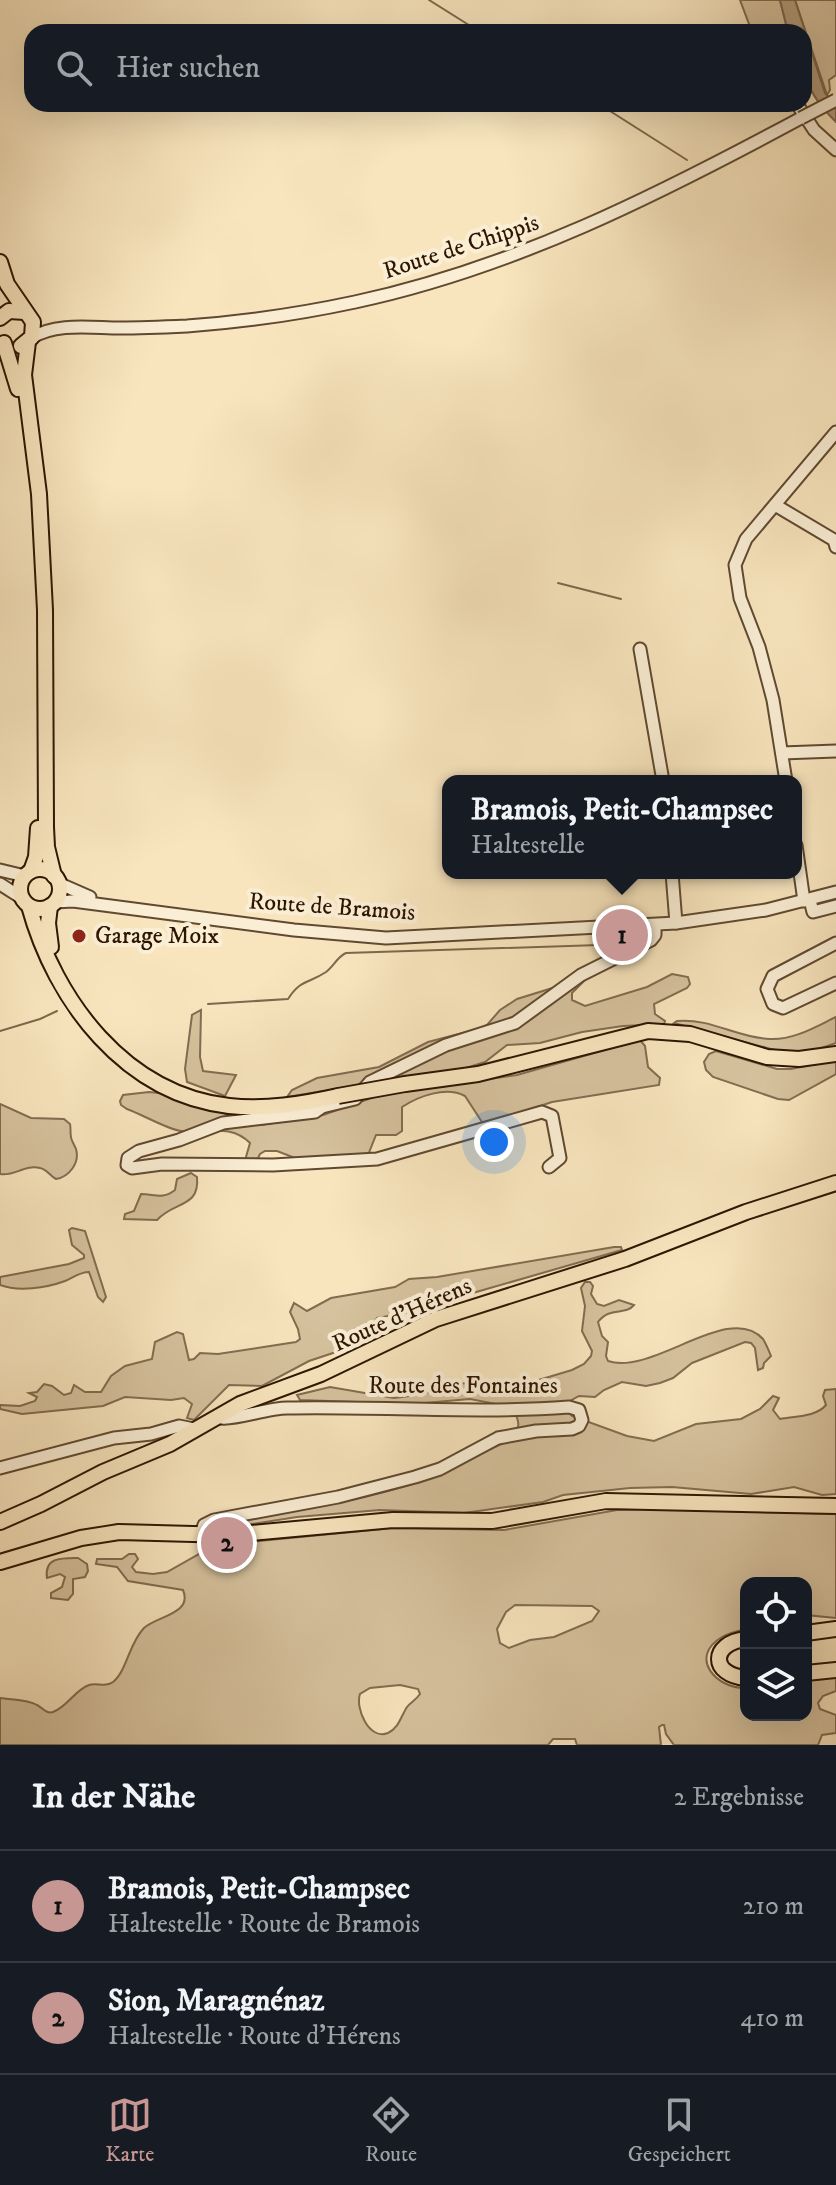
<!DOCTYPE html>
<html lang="de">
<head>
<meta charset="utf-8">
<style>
	:root { --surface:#171b24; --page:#242831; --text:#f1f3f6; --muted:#9ea1a6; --line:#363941; --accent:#c59692 }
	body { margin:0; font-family:"IM FELL DW Pica",serif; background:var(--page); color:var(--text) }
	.controls { position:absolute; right:24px; bottom:24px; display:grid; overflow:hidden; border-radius:16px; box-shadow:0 8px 32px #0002 }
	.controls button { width:72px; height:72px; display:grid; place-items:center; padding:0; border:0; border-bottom:2px solid var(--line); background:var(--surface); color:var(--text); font:40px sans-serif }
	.you { position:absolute; left:494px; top:1142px; width:28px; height:28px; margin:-20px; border:6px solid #fff; border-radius:50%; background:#1a73e8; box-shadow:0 0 0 12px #1a73e833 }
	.badge { display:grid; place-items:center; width:52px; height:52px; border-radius:50%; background:var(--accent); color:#111; font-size:26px; font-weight:700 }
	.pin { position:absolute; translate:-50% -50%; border:4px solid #fff; box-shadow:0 2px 8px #0006 }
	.popup { position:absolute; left:442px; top:775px; width:360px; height:104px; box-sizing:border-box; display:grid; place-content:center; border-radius:16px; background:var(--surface); filter:drop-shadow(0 2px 6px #0005); font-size:26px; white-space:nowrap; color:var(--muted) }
	.popup b { font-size:30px; color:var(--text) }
	.popup::after { content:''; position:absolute; left:50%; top:100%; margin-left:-16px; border:16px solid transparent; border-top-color:var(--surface) }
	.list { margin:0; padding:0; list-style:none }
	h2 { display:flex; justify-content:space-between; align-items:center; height:104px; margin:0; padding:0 32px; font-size:34px }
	h2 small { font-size:26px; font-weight:400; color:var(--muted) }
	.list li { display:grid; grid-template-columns:52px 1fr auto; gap:24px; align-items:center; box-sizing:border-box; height:112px; padding:0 32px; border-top:2px solid var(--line) }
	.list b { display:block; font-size:30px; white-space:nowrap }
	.list p { margin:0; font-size:26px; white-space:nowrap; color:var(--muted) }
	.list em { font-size:26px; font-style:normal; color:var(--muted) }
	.icon { flex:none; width:44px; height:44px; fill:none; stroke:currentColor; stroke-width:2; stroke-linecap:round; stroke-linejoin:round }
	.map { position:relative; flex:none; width:836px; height:1745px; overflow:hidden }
	.search { position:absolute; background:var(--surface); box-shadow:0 8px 32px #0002; left:24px; right:24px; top:24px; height:88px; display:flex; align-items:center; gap:20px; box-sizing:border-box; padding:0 28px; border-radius:24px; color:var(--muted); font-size:30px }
	.sheet { height:328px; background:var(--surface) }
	nav { display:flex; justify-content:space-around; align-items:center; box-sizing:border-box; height:112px; border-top:2px solid var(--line); background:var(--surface); font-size:22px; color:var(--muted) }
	nav a { display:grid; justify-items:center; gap:4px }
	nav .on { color:var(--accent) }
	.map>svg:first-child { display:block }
	.green { fill:#d6c29e; stroke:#826c50; stroke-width:2; fill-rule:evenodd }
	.water { fill:#b39e7e; stroke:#7e674c; stroke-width:2 }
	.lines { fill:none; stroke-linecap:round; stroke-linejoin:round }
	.stream { stroke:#7e674c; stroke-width:2 }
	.minor-casing { stroke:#604930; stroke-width:15 }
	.major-casing { stroke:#2e1501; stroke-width:18 }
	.minor { stroke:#faeed5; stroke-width:11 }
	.major { stroke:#f8e5be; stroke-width:14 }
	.minor-bridge-casing { stroke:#604930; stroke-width:15; stroke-linecap:butt }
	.major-bridge-casing { stroke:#2e1501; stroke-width:18; stroke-linecap:butt }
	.minor-bridge { stroke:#faeed5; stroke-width:11 }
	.major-bridge { stroke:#f8e5be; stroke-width:14 }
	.poi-dot { fill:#8f2418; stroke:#faeed5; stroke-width:3 }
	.labels { text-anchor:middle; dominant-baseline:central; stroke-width:8; stroke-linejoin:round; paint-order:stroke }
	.street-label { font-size:24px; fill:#2e1501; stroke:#faeed5 }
	.poi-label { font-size:24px; fill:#2e1501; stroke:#faeed5; text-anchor:start }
</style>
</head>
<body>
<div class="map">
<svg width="836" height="1745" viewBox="0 0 836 1745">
	<rect width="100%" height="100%" fill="#f8e5be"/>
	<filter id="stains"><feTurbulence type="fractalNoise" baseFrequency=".0025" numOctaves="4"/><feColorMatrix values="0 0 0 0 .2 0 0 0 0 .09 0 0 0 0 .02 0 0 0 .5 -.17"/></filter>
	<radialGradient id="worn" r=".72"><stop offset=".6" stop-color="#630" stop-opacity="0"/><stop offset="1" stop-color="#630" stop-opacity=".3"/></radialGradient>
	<g class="green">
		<path d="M740,0H780L788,32H752Z"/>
		<path d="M795,0H836V75L829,80L830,90L827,95Z"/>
		<path d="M672,974L688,977L690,984L687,988L654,1004L655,1014L665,1021L664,1024L623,1026L582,1032L540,1043L507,1045L485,1062L466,1068L287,1097L292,1090L317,1078L379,1067L428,1042L478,1029L487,1025L500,1010L517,999L588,977L572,993V1000L585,1006L647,987Z"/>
		<path d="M201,1010L200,1057L203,1071L236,1075L225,1096L187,1082L185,1069L192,1015Z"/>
		<path d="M836,1017V1043L807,1053L782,1052L674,1023L677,1021C711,1018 738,1038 770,1039C794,1040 815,1027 836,1017Z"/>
		<path d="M640,1040L645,1046L648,1067L660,1078L659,1085L552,1102L489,1123L482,1122L465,1096C446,1086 419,1096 402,1107V1131L396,1135H376L368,1155L295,1158L277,1151H265L260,1154L256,1162L248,1161L246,1157L250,1143C229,1122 206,1135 181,1131C169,1130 141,1114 127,1109L121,1105L120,1101L123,1095L149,1092L169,1094L224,1113L244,1123L261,1125L323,1115L380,1095L517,1075Z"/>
		<path d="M716,1051L777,1069H791L836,1060V1074L789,1100L778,1099L713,1077L706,1070L704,1062L709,1054Z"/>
		<path d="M0,1104L31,1118L64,1119L70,1124C71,1128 70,1132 71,1137C71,1140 75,1146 76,1149C80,1163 69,1177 56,1179C50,1176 47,1169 40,1168C25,1164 14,1177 0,1174Z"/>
		<path d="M191,1173L197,1177C200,1208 174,1201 157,1220L124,1219L125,1214L134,1211L141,1194C155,1194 162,1200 175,1190L177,1179Z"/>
		<path d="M72,1228L85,1231L106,1297L103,1302L98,1297L89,1272C80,1272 74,1277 65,1281C46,1288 18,1292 0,1285V1277L69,1264L84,1258V1255L72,1245L69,1230Z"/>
		<path d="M614,1247H621L622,1250L459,1297C434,1312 405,1312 377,1318L369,1334L351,1347L309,1361L262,1386L229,1385L194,1420L187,1418L192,1404L184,1398L171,1400L125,1397L103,1406L22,1414L0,1409V1405L20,1406L35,1401L37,1397L29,1393L37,1392L44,1384L52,1386L64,1395L71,1393L74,1385L85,1392H101L111,1376L125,1366L152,1359L155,1342L177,1332L183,1334L189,1360L194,1359L200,1353L218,1354L296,1342L300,1339L298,1329L290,1312L294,1303L307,1311L331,1298L395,1287L409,1279L437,1277Z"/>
		<path d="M585,1282H590L593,1286L591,1294L597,1304L604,1306L619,1300L634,1305C625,1316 610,1306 598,1322L602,1336L608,1342L606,1356L608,1361C653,1376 729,1301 763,1339C766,1344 769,1351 771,1356L764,1363L763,1368L758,1370L755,1348L751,1343L745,1342L692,1363L673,1378L660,1383L646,1386L622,1382L604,1390L595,1397L579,1396L570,1401L567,1409L572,1416L627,1436L654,1441L696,1424L741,1419L760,1409L773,1396L779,1398L773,1410L780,1419C795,1416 816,1417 826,1405L823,1396L825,1390L836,1389V1494L822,1495L794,1487L751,1494L672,1487L630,1488L563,1495L543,1502L464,1513L380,1510L297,1517L246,1525L234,1523V1519L239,1518C302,1511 364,1500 425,1480C456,1470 483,1450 514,1439C521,1426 519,1418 511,1407L470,1399L413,1404L300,1400L297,1395L330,1387L394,1398L424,1394L449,1383L522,1385L572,1370L584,1364L591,1356L592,1351L582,1331L585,1306L581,1288Z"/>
		<path d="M651,1509L836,1514V1618L806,1615V1583H746V1629C739,1631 729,1633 722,1637C688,1657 716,1689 746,1688V1715H806V1681L836,1677V1691L823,1696L818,1703L820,1709L836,1715V1733L822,1735L818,1745H674L666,1734L664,1725H662L659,1727L661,1745H577L575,1739H553L548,1745H0V1698C12,1700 27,1699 37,1705C43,1708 46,1714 53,1712C67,1707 75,1690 89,1685C97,1682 105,1688 113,1682C127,1671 129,1643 144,1628C157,1616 193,1614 183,1590L128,1581L117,1567L96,1564L97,1559H122L129,1554H135L138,1559L132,1567L136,1572L153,1574L167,1572L208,1549L250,1542L393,1528L504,1530L617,1510ZM515,1605L592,1606L599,1611L592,1621L554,1637L530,1640L509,1648L500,1643L497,1629L506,1612ZM400,1685L418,1689L420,1694C416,1700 411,1702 407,1707C401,1716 399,1728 388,1733C369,1741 355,1708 360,1694L370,1688Z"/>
		<path d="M78,1558L87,1564L88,1571L85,1577L73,1579V1594L68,1600L51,1598V1593L62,1587L65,1577L60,1574L47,1578C44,1557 62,1558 78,1558Z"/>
	</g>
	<path class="water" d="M780,0H795L825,93L836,106V122C803,89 804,77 804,32H788Z"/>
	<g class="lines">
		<g class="stream">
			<path d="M429,0L480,32"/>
			<path d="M599,104L687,160"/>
			<path d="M558,583L621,599"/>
			<path d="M208,1004L288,999C301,979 308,984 326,972C334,966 337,957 346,953L599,945"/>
			<path d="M0,1031L40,1019L57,1011"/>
		</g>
		<defs>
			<g id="minor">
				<path d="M797,104L814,130L836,150"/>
				<path d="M31,338C57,322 92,328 120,328C143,328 165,327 187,326C243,322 299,314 355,302C514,268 658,195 801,118"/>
				<path d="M775,505L834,540L836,547"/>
				<path d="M640,649L663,781"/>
				<path d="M782,753L836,751"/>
				<path d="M786,781L773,700L759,647L740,598L735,565L746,539L836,432"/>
				<path d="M796,845L804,901"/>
				<path d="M0,870L25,876"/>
				<path d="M672,873L676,923"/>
				<path d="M58,883L90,897"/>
				<path d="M0,884L22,898"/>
				<path d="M810,900L813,912L836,906"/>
				<path d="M55,902L73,901L294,930L386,938L676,923L766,910L836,892"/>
				<path d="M836,943L773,976L767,989L773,1004L783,1008L836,983"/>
				<path d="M326,1099L322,1107L315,1112L223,1123L179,1140L139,1151L128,1158L127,1165L132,1168L162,1164L273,1165L377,1159L542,1112L552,1116L560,1158L549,1167"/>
				<path d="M322,1107L355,1099L370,1082L446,1045L515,1023L581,975L651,940L655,935V925"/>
				<path d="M0,1468L114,1438L151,1434L179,1426L194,1429"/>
				<path d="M201,1534L204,1525L214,1520L338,1497L415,1477L440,1469L498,1438L536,1431L572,1429L579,1426L582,1420L579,1410L569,1407C475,1414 381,1406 287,1408C268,1408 235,1420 222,1418L219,1415"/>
			</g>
			<g id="major">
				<path d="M0,262L7,284L33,322L32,337L21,346"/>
				<path d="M0,318L9,311L25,312"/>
				<path d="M28,342L24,375L39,494L45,610L46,827L47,847L54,876"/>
				<path d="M4,343L18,389"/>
				<circle cx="40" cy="889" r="20"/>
				<path d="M31,871L36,857L38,828"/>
				<path d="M29,906C55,1001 125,1094 229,1106C266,1110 302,1104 338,1096"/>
				<path d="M50,906L48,923L51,947"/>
				<path d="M405,1084L478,1074L648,1031L690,1034L767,1057L799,1059L836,1054"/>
				<path d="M0,1522L41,1504L103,1472L170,1444L240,1404L321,1374L436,1319L625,1259L746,1212L836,1183"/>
				<path d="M0,1562L81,1538L119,1532L230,1535L393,1520L492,1521L606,1501L836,1506"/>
				<path d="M806,1633L836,1629"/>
				<path d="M746,1639C710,1643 710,1675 746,1678"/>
				<path d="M806,1673L836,1670"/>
			</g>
		</defs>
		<use href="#minor" class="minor-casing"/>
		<use href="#major" class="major-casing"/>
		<use href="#minor" class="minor"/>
		<use href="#major" class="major"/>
		<defs>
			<path id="minor-bridge" d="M801,118L836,100"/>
			<path id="major-bridge" d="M338,1096L405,1084"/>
		</defs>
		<use href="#minor-bridge" class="minor-bridge-casing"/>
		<use href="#major-bridge" class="major-bridge-casing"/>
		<use href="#minor-bridge" class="minor-bridge"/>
		<use href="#major-bridge" class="major-bridge"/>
	</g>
	<circle class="poi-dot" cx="79" cy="936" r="8"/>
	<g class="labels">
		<g class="street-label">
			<text transform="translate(461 247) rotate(-18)">Route de Chippis</text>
			<text transform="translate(332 907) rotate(4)">Route de Bramois</text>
			<text transform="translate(402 1315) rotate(-24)">Route d'Hérens</text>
			<text x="463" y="1386">Route des Fontaines</text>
		</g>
		<g class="poi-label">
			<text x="95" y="936">Garage Moix</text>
		</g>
	</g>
	<rect width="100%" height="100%" filter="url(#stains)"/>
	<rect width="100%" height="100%" fill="url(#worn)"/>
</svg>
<div class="controls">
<button><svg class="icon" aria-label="locate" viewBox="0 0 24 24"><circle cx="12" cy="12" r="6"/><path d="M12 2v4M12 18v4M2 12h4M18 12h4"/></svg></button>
<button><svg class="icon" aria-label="layers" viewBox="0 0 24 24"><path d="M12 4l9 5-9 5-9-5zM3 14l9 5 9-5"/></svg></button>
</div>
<div class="you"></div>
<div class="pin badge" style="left:622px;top:935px">1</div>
<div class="popup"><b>Bramois, Petit-Champsec</b>Haltestelle</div>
<div class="pin badge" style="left:227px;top:1543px">2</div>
<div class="search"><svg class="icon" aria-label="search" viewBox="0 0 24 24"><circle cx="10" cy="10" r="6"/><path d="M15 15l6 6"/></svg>Hier suchen</div>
</div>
<section class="sheet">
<h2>In der Nähe<small>2 Ergebnisse</small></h2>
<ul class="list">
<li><span class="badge">1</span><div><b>Bramois, Petit-Champsec</b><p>Haltestelle · Route de Bramois</p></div><em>210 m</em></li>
<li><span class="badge">2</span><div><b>Sion, Maragnénaz</b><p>Haltestelle · Route d'Hérens</p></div><em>410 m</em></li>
</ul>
</section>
<nav>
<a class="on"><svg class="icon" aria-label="map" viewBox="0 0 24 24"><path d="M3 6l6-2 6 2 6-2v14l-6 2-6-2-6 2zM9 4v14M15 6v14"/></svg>Karte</a>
<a><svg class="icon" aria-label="directions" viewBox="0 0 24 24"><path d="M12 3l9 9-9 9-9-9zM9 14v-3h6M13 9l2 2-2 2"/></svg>Route</a>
<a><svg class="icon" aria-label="saved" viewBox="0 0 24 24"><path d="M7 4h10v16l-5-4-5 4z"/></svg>Gespeichert</a>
</nav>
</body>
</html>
